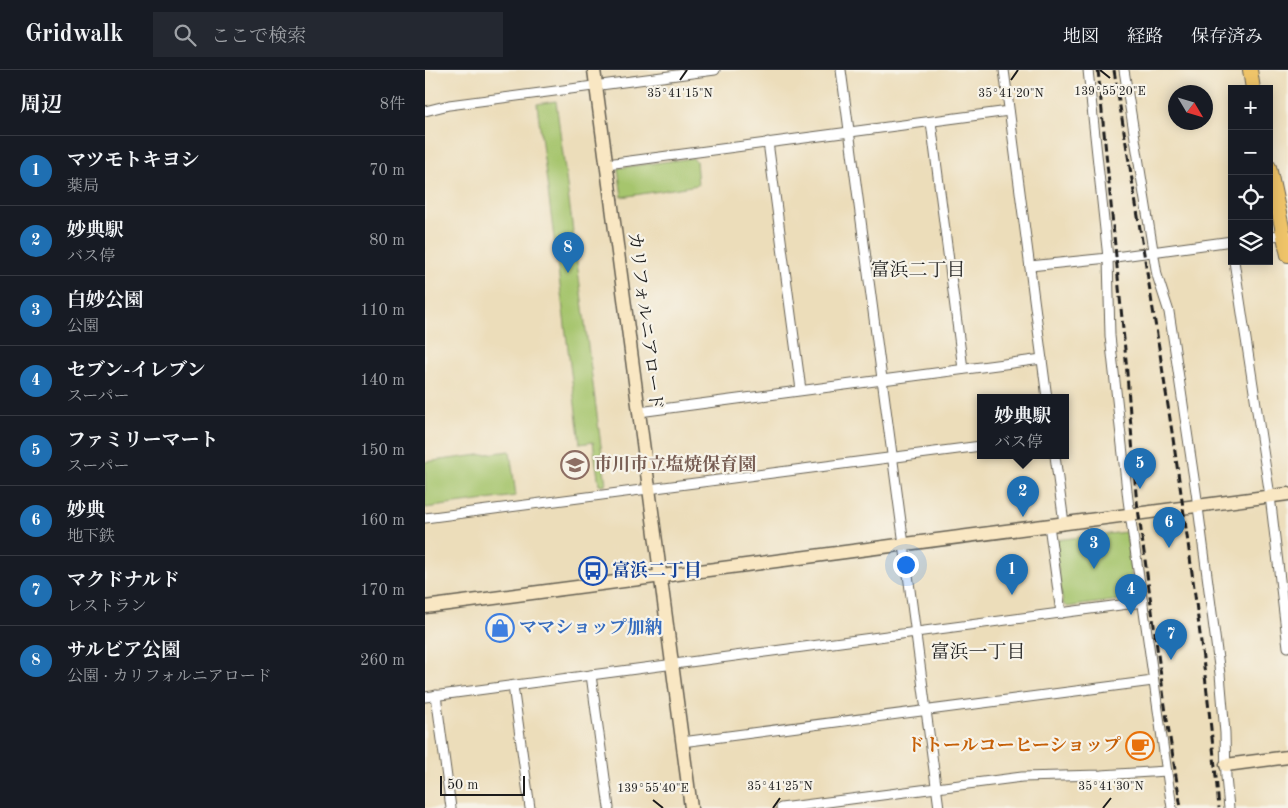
<!DOCTYPE html>
<html lang="ja">
<head>
<meta charset="utf-8">
<style>
	:root { --surface:#171b24; --page:#242831; --text:#f1f3f6; --muted:#9ea1a6; --line:#363941; --accent:#1f6fb2 }
	body { margin:0; font-family:"Old Standard TT","Noto Serif JP",serif; background:var(--page); color:var(--text) }
	.controls { position:absolute; right:15px; top:15px; display:grid; overflow:hidden; border-radius:0px; box-shadow:0 2px 12px #0003 }
	.controls button { width:45px; height:45px; display:grid; place-items:center; padding:0; border:0; border-bottom:1px solid var(--line); background:var(--surface); color:var(--text); font:25px sans-serif }
	.compass { position:absolute; left:743px; top:15px; width:45px; height:45px; border-radius:50%; background:var(--surface); box-shadow:0 2px 12px #0003; rotate:128deg }
	.scale { position:absolute; left:15px; bottom:12px; width:85px; box-sizing:border-box; padding-left:5px; border:2px solid #1c1c1c; border-top:0; font-size:14px; line-height:18px; white-space:nowrap; color:#1c1c1c; -webkit-text-stroke:4px #f7f3e8; paint-order:stroke }
	.you { position:absolute; left:480px; top:494px; width:18px; height:18px; margin:-12px; border:4px solid #fff; border-radius:50%; background:#1a73e8; box-shadow:0 0 0 8px #1a73e833 }
	.badge { display:grid; place-items:center; width:32px; height:32px; border-radius:50%; background:var(--accent); color:#fff; font-size:16px; font-weight:700 }
	.pin { position:absolute; translate:-50% -41px; filter:drop-shadow(0 1px 2px #0008) }
	.pin::after { content:''; position:absolute; top:26px; width:18px; height:15px; background:inherit; clip-path:polygon(0 0,100% 0,50% 100%) }
	.popup { position:absolute; left:552px; top:324px; width:92px; height:65px; box-sizing:border-box; display:grid; place-content:center; border-radius:0px; background:var(--surface); filter:drop-shadow(0 1px 4px #0005); font-size:16px; white-space:nowrap; color:var(--muted) }
	.popup b { font-size:19px; color:var(--text) }
	.popup::after { content:''; position:absolute; left:50%; top:100%; margin-left:-10px; border:10px solid transparent; border-top-color:var(--surface) }
	.list { margin:0; padding:0; list-style:none }
	h2 { display:flex; justify-content:space-between; align-items:center; height:65px; margin:0; padding:0 20px; font-size:21px }
	h2 small { font-size:16px; font-weight:400; color:var(--muted) }
	.list li { display:grid; grid-template-columns:32px 1fr auto; gap:15px; align-items:center; box-sizing:border-box; height:70px; padding:0 20px; border-top:1px solid var(--line) }
	.list b { display:block; font-size:19px; white-space:nowrap }
	.list p { margin:0; font-size:16px; white-space:nowrap; color:var(--muted) }
	.list em { font-size:16px; font-style:normal; color:var(--muted) }
	.icon { flex:none; width:28px; height:28px; fill:none; stroke:currentColor; stroke-width:2; stroke-linecap:round; stroke-linejoin:round }
	.map { position:relative; flex:none; width:863px; height:738px; overflow:hidden }
	header { display:flex; align-items:center; gap:30px; box-sizing:border-box; height:70px; padding:0 25px; background:var(--surface); border-bottom:1px solid var(--line) }
	header strong { font-size:24px }
	nav { display:flex; gap:28px; margin-inline-start:auto; font-size:18px }
	.search { width:350px; height:45px; background:var(--page); display:flex; align-items:center; gap:12px; box-sizing:border-box; padding:0 18px; border-radius:0px; color:var(--muted); font-size:19px }
	main { display:flex }
	aside { flex:1; background:var(--surface) }
	.map>svg:first-child { display:block }
	.green { fill:#a6c56d; stroke:#617044 }
	.lines { fill:none; stroke-linecap:round; stroke-linejoin:round }
	.street-casing { stroke:#656053; stroke-width:11 }
	.secondary-casing { stroke:#656053; stroke-width:15 }
	.primary-casing { stroke:#656053; stroke-width:16 }
	.street { stroke:#fff; stroke-width:9 }
	.secondary { stroke:#f9e7c3; stroke-width:12 }
	.primary { stroke:#efc469; stroke-width:14 }
	.rail { stroke:#1c1c1c; stroke-width:3; stroke-dasharray:8 4; stroke-linecap:butt }
	.ticks { fill:none; stroke:#1c1c1c; stroke-width:2 }
	.labels { text-anchor:middle; dominant-baseline:central; stroke-width:4.5; stroke-linejoin:round; paint-order:stroke }
	.street-label { font-size:18px; fill:#1c1c1c; stroke:#f7f3e8 }
	.education-label { font-size:18px; font-weight:bold; fill:#785e54; stroke:#f7f3e8; text-anchor:start }
	.transit-label { font-size:18px; font-weight:bold; fill:#164399; stroke:#f7f3e8; text-anchor:start }
	.shop-label { font-size:18px; font-weight:bold; fill:#366cbe; stroke:#f7f3e8; text-anchor:start }
	.food-label { font-size:18px; font-weight:bold; fill:#c56008; stroke:#f7f3e8; text-anchor:end }
	.neighbourhood-label { font-size:19px; fill:#1c1c1c; stroke:#f7f3e8 }
	.ticks-label { font-size:12px; text-anchor:middle; fill:#1c1c1c; stroke:#f7f3e8; stroke-width:4.5; stroke-linejoin:round; paint-order:stroke }
</style>
</head>
<body>
<header>
<strong>Gridwalk</strong>
<div class="search"><svg class="icon" aria-label="search" viewBox="0 0 24 24"><circle cx="10" cy="10" r="6"/><path d="M15 15l6 6"/></svg>ここで検索</div>
<nav><a>地図</a><a>経路</a><a>保存済み</a></nav>
</header>
<main>
<aside>
<h2>周辺<small>8件</small></h2>
<ul class="list">
<li><span class="badge">1</span><div><b>マツモトキヨシ</b><p>薬局</p></div><em>70 m</em></li>
<li><span class="badge">2</span><div><b>妙典駅</b><p>バス停</p></div><em>80 m</em></li>
<li><span class="badge">3</span><div><b>白妙公園</b><p>公園</p></div><em>110 m</em></li>
<li><span class="badge">4</span><div><b>セブン-イレブン</b><p>スーパー</p></div><em>140 m</em></li>
<li><span class="badge">5</span><div><b>ファミリーマート</b><p>スーパー</p></div><em>150 m</em></li>
<li><span class="badge">6</span><div><b>妙典</b><p>地下鉄</p></div><em>160 m</em></li>
<li><span class="badge">7</span><div><b>マクドナルド</b><p>レストラン</p></div><em>170 m</em></li>
<li><span class="badge">8</span><div><b>サルビア公園</b><p>公園 · カリフォルニアロード</p></div><em>260 m</em></li>
</ul>
</aside>
<div class="map">
<svg width="863" height="738" viewBox="0 0 863 738">
	<rect width="100%" height="100%" fill="#f7f3e8"/>
	<filter id="ink" filterUnits="userSpaceOnUse"><feTurbulence type="fractalNoise" baseFrequency=".02" numOctaves="2"/><feDisplacementMap in="SourceGraphic" scale="10" xChannelSelector="R" yChannelSelector="G"/><feConvolveMatrix kernelMatrix="1 2 1 2 8 2 1 2 1" color-interpolation-filters="sRGB"/></filter>
	<filter id="wash" filterUnits="userSpaceOnUse"><feTurbulence type="fractalNoise" baseFrequency=".0096" numOctaves="4" result="noise"/><feDisplacementMap in="SourceGraphic" scale="20" xChannelSelector="R" yChannelSelector="G"/><feGaussianBlur stdDeviation="1.12" result="paint"/><feColorMatrix in="noise" values="0 0 0 0 0 0 0 0 0 0 0 0 0 0 0 0 0 1.4 0 .05"/><feComposite in="paint" operator="in"/></filter>
	<g filter="url(#wash)">
		<rect width="100%" height="100%" fill="#ecddba"/>
		<g class="green">
			<path d="M131,31L181,414L174,415L168,372L155,374L112,34Z"/>
			<path d="M268,88L271,91L273,115L197,127L193,98Z"/>
			<path d="M85,381L91,426L0,438V392Z"/>
			<path d="M701,462L709,528L642,537L638,534L629,470Z"/>
		</g>
	</g>
	<g filter="url(#ink)">
		<g class="lines">
			<defs>
				<g id="street">
					<path d="M416,0L514,738"/>
					<path d="M579,0L622,328"/>
					<path d="M663,0L683,188L685,266L703,430L747,738"/>
					<path d="M699,0L732,205L744,242L749,274L771,422L795,604L800,663L801,707L804,738"/>
					<path d="M0,41L24,35L290,0"/>
					<path d="M506,52L538,299"/>
					<path d="M343,72L376,320"/>
					<path d="M182,94L584,41"/>
					<path d="M844,166L863,165"/>
					<path d="M809,191L845,426L863,577"/>
					<path d="M605,196L683,188L807,171"/>
					<path d="M214,342L617,289"/>
					<path d="M630,386L639,453"/>
					<path d="M0,448L556,376"/>
					<path d="M624,455L636,543"/>
					<path d="M166,605L184,738"/>
					<path d="M88,616L105,738"/>
					<path d="M11,625L26,738"/>
					<path d="M0,627L718,532"/>
					<path d="M257,672L728,611"/>
					<path d="M356,738L597,707L676,705L742,701"/>
				</g>
				<g id="secondary">
					<path d="M169,0L266,738"/>
					<path d="M0,537L863,424"/>
					<path d="M801,695L863,687"/>
				</g>
				<g id="primary">
					<path d="M825,0L828,19"/>
					<path d="M844,97L863,185"/>
				</g>
			</defs>
			<use href="#street" class="street-casing"/>
			<use href="#secondary" class="secondary-casing"/>
			<use href="#primary" class="primary-casing"/>
			<use href="#street" class="street"/>
			<use href="#secondary" class="secondary"/>
			<use href="#primary" class="primary"/>
			<g class="rail">
				<path d="M673,0L701,290L711,424L741,643L756,738"/>
				<path d="M689,0C729,245 771,490 794,738"/>
			</g>
		</g>
	</g>
	<path class="ticks" d="M675,0L685,8M255,10L262,0M586,10L593,0M228,730L238,738M348,738L355,728M678,738L686,728"/>
	<defs>
		<symbol id="school-ring" viewBox="-11 -11 22 22"><circle r="9.5" fill="#f7f3e8" stroke="#8d6e63" stroke-width="1.5"/><path d="M0-5L7-2L0 1L-7-2ZM-4 1L0 2.5L4 1V4Q0 6-4 4Z" fill="#8d6e63"/></symbol>
		<symbol id="bus-ring" viewBox="-11 -11 22 22"><circle r="9.5" fill="#f7f3e8" stroke="#1a4fb4" stroke-width="1.5"/><path d="M-5-6H5V4H4V6H2V4H-2V6H-4V4H-5ZM-3.5-4V0h7V-4ZM-3.5 1.2v1.5H-2V1.2ZM2 1.2v1.5H3.5V1.2Z" fill="#1a4fb4"/></symbol>
		<symbol id="shop-ring" viewBox="-11 -11 22 22"><circle r="9.5" fill="#f7f3e8" stroke="#3f7fe0" stroke-width="1.5"/><path d="M-5-2.5h2.3a2.7 3.5 0 0 1 5.4 0H5L5.5 6h-11ZM-1.5-2.5h3a1.5 2.3 0 0 0-3 0Z" fill="#3f7fe0"/></symbol>
		<symbol id="cafe-ring" viewBox="-11 -11 22 22"><circle r="9.5" fill="#f7f3e8" stroke="#e8710a" stroke-width="1.5"/><path d="M-5.5-4.5H6V0H3Q3 3.5 0 3.5H-2.5Q-5.5 3.5-5.5 0ZM3-3.2v2h1.7v-2ZM-6 4.5H4V6H-6Z" fill="#e8710a"/></symbol>
	</defs>
	<g fill-rule="evenodd">
		<use href="#school-ring" x="134" y="379" width="32" height="32"/>
		<use href="#bus-ring" x="152" y="485" width="32" height="32"/>
		<use href="#shop-ring" x="59" y="542" width="32" height="32"/>
		<use href="#cafe-ring" x="699" y="660" width="32" height="32"/>
	</g>
	<g class="labels">
		<g class="street-label">
			<text transform="translate(220 251) rotate(83)">カリフォルニアロード</text>
		</g>
		<g class="education-label">
			<text x="169" y="395">市川市立塩焼保育園</text>
		</g>
		<g class="transit-label">
			<text x="187" y="501">富浜二丁目</text>
		</g>
		<g class="shop-label">
			<text x="94" y="558">ママショップ加納</text>
		</g>
		<g class="food-label">
			<text x="696" y="676">ドトールコーヒーショップ</text>
		</g>
		<g class="neighbourhood-label">
			<text x="493" y="201">富浜二丁目</text>
			<text x="553" y="583">富浜一丁目</text>
		</g>
	</g>
	<g class="ticks-label">
		<text x="685" y="25">139°55'20"E</text>
		<text x="255" y="27">35°41'15"N</text>
		<text x="586" y="27">35°41'20"N</text>
		<text x="355" y="720">35°41'25"N</text>
		<text x="686" y="720">35°41'30"N</text>
		<text x="228" y="722">139°55'40"E</text>
	</g>
</svg>
<div class="controls">
<button>+</button>
<button>−</button>
<button><svg class="icon" aria-label="locate" viewBox="0 0 24 24"><circle cx="12" cy="12" r="6"/><path d="M12 2v4M12 18v4M2 12h4M18 12h4"/></svg></button>
<button><svg class="icon" aria-label="layers" viewBox="0 0 24 24"><path d="M12 4l9 5-9 5-9-5zM3 14l9 5 9-5"/></svg></button>
</div>
<svg class="compass" viewBox="-18 -18 36 36"><path d="M0-13l5 13h-10z" fill="#e53935"/><path d="M0 13l5-13h-10z" fill="#9ea1a6"/></svg>
<div class="scale">50 m</div>
<div class="you"></div>
<div class="pin badge" style="left:587px;top:525px">1</div>
<div class="pin badge" style="left:598px;top:447px">2</div>
<div class="popup"><b>妙典駅</b>バス停</div>
<div class="pin badge" style="left:669px;top:499px">3</div>
<div class="pin badge" style="left:706px;top:545px">4</div>
<div class="pin badge" style="left:715px;top:419px">5</div>
<div class="pin badge" style="left:744px;top:478px">6</div>
<div class="pin badge" style="left:746px;top:590px">7</div>
<div class="pin badge" style="left:143px;top:203px">8</div>
</div>
</main>
</body>
</html>
